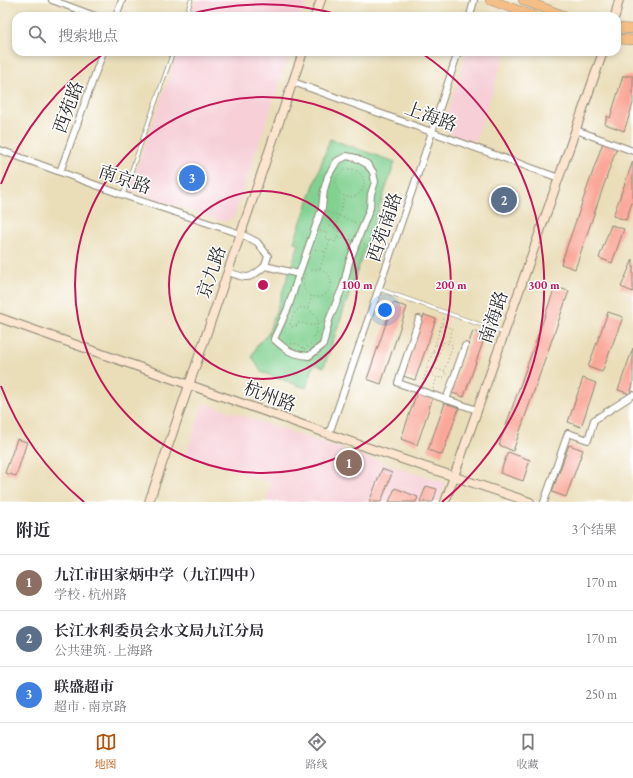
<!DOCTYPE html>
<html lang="zh">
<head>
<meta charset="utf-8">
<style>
	:root { --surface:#fff; --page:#f7f7f7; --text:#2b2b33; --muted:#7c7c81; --line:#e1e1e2; --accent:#b45309 }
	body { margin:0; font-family:"EB Garamond","Noto Serif SC",serif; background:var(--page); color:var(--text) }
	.you { position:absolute; left:385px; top:310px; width:14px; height:14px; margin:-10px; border:3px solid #fff; border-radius:50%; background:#1a73e8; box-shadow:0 0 0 6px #1a73e833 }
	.badge { display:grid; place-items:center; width:26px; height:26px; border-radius:50%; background:var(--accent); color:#fff; font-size:13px; font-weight:700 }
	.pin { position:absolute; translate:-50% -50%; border:2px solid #fff; box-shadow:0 1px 4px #0006 }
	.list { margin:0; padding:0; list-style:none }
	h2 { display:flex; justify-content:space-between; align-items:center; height:52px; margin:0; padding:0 16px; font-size:17px }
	h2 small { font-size:13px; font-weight:400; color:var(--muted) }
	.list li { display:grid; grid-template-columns:26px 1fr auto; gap:12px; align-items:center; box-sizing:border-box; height:56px; padding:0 16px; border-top:1px solid var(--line) }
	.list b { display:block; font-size:15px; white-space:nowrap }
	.list p { margin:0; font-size:13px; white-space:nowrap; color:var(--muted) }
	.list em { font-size:13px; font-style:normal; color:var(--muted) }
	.icon { flex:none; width:22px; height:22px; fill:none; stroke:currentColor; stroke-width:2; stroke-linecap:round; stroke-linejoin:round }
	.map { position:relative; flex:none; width:633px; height:502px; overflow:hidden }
	.search { position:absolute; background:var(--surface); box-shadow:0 2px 6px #0003; left:12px; right:12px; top:12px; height:44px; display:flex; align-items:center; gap:10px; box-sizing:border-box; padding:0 14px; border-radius:12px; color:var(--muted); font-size:15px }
	.sheet { height:220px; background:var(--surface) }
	nav { display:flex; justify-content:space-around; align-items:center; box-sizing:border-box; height:56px; border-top:1px solid var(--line); background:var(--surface); font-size:11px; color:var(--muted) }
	nav a { display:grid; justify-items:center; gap:2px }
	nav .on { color:var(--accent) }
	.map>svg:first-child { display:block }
	.built { fill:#f6cfd7 }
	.green { fill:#81d191; stroke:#567e5e }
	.building { fill:#faa799 }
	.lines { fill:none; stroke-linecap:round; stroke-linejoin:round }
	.service-casing { stroke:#8a8472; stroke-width:4.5 }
	.minor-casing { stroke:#8a8472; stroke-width:8 }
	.secondary-casing { stroke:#8a8472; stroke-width:10 }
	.primary-casing { stroke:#8a8472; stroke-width:10 }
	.path { stroke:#8a8472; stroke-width:1; stroke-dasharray:1 3; stroke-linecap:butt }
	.service { stroke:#fff; stroke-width:3 }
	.minor { stroke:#fff; stroke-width:6 }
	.secondary { stroke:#fbe5cf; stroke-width:8 }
	.primary { stroke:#f6be87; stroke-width:9 }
	.ring { fill:none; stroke:#c2185b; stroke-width:2 }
	.labels { text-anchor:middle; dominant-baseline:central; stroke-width:3; stroke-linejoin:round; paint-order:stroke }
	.street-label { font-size:18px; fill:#2b2b2b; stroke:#fff }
	.centre { fill:#c2185b; stroke:#fff; stroke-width:2 }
	.ring-label { font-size:12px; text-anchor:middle; font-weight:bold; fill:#c2185b; stroke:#fff; stroke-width:3; stroke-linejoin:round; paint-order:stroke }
</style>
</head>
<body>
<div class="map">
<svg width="633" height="502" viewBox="0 0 633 502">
	<rect width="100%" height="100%" fill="#fff"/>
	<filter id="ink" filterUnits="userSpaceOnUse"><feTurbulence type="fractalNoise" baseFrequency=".025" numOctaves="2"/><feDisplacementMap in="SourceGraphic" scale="8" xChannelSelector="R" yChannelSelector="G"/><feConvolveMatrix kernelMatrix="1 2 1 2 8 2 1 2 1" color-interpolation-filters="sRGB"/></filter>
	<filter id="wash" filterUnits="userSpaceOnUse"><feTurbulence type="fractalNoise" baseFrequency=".012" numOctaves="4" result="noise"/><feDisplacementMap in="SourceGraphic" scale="16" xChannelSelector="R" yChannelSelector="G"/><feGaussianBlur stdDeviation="0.9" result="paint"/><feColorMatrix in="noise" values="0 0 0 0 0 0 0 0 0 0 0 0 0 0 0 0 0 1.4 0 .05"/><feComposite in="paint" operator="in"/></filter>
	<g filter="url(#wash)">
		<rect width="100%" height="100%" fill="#eadeb9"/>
		<g class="built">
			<path d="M196,0H308L302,16H190Z"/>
			<path d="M178,52H290L234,217L225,222L129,190Z"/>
			<path d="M467,52H506L475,142L448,133L446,117Z"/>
			<path d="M204,403L445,483L438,502H266L272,483L186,454Z"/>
		</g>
		<path class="green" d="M330,139L395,162L324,367L314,364L306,388L261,372L252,356L258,344L268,334L299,244L294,242Z"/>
		<g id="blocks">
			<g class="building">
				<path d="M623,76H633V104L624,131L605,124L607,116L610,118Z"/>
				<path d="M603,142L617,147L575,269L561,264Z"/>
				<path d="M633,161V200L626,220L613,216Z"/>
				<path d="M611,225L624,229L612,263L599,258Z"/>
				<path d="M633,259V292L621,287Z"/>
				<path d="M555,287L569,291L513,451L499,445Z"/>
				<path d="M393,303L407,307L381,384L367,379Z"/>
				<path d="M608,312L623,317L602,372L588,367Z"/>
				<path d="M424,315L436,319L415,380L403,376Z"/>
				<path d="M473,331L485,336L464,397L452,393Z"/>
				<path d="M633,348V384L630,394L618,390Z"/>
				<path d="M583,378L596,383L581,427L568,422Z"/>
				<path d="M417,392L433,397L417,445L401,439Z"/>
				<path d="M445,403L459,408L442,455L428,450Z"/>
				<path d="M17,439L27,442L16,476L5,473Z"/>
				<path d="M569,445L583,450L566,497L552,492Z"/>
				<path d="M508,452L530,460L523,481L500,473Z"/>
				<path d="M382,469L392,473L381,502H369Z"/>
				<path d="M426,486L437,489L433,502H420Z"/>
				<path d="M395,488L418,497L416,502H389Z"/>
			</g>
		</g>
	</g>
	<g filter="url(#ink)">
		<use href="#blocks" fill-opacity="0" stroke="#8a8472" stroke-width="1"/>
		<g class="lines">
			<defs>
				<g id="service">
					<path d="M186,16L191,0"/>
					<path d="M123,195L173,52"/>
					<path d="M379,289L504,333"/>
				</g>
				<g id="minor">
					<path d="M52,0L95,16"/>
					<path d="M116,16L122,0"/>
					<path d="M470,16L474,0"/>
					<path d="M293,82L559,178"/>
					<path d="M576,130L633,151"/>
					<path d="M0,150L123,195L241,234L257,242L268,256L265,266"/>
					<path d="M60,172L103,52"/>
					<path d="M228,272C248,279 249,280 265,266L299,274L288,308L274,339C287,351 291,354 309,356L323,345L329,320L344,284L349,262L370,208L371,194L375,182L373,172L367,164L356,158L347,156L337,161L328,176L324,190L322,208L299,274"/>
					<path d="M419,319L398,383L477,410"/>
					<path d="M446,400L465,346"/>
					<path d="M329,434L425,153L458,52"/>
					<path d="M544,502L568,433L588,440L594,420L633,395"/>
				</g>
				<g id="secondary">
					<path d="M315,16L321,0"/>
					<path d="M615,16L619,0"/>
					<path d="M0,318L357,444L530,502"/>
					<path d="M149,502L303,52"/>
					<path d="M445,502L603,52"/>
				</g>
				<g id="primary">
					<path d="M490,0L534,16"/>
					<path d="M523,0L565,16"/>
					<path d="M617,28L633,29"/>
					<path d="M617,39L633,40"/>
				</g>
			</defs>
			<use href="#service" class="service-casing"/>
			<use href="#minor" class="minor-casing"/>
			<use href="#secondary" class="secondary-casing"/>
			<use href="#primary" class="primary-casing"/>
			<g class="path">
				<circle cx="350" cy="183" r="14"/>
				<path d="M328,212L357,223"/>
				<path d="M330,226L340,230L336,242L325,238Z"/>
				<path d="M335,227L345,196"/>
				<path d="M320,231L327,233"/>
				<path d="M338,237L351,240"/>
				<path d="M364,244L385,250"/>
				<path d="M315,249L325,252"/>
				<path d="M320,268L330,240"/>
				<circle cx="317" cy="283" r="14"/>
				<path d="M308,308L312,296"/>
				<path d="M442,325L453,328L448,343"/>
				<path d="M291,344C297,343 300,345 304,349"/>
				<path d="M436,344L442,346"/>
				<path d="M304,349C315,343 317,329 318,319C313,312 309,309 301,307C294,312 292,317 290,324L292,327L296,326L298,323C303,322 308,326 313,325C316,325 320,322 323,321"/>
				<path d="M433,351L439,353"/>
				<path d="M434,368L443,342L453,345L444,371"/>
				<path d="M422,384L444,317"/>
				<path d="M433,389L437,378L431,374V367L447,373L444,377L437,378"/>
			</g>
			<use href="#service" class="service"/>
			<use href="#minor" class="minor"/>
			<use href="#secondary" class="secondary"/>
			<use href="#primary" class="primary"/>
		</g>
	</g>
	<g class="ring">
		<circle cx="263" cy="285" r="94"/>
		<circle cx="263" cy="285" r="188"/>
		<path d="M84 502A281 281 0 0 1 1 386M1 184A281 281 0 0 1 106 52M183 16A281 281 0 0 1 343 16M420 52A281 281 0 0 1 442 502"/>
	</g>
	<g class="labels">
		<g class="street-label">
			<text transform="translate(68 107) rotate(-70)">西苑路</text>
			<text transform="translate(431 116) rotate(20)">上海路</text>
			<text transform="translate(125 179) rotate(19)">南京路</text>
			<text transform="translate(384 227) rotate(-71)">西苑南路</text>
			<text transform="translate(211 272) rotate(-71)">京九路</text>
			<text transform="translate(493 317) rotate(-71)">南海路</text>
			<text transform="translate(270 396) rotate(20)">杭州路</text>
		</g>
	</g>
	<circle cx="263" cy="285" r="6" class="centre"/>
	<g class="ring-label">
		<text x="357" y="289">100 m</text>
		<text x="451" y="289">200 m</text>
		<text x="544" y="289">300 m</text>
	</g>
</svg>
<div class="you"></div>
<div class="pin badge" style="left:349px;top:463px;background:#8d6e63">1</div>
<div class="pin badge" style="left:504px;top:200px;background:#5c6f8a">2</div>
<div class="pin badge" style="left:192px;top:178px;background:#3f7fe0">3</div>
<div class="search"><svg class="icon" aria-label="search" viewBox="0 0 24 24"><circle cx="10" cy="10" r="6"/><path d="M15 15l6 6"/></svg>搜索地点</div>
</div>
<section class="sheet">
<h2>附近<small>3个结果</small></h2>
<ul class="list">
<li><span class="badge" style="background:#8d6e63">1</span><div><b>九江市田家炳中学（九江四中）</b><p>学校 · 杭州路</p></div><em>170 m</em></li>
<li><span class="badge" style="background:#5c6f8a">2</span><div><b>长江水利委员会水文局九江分局</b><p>公共建筑 · 上海路</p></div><em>170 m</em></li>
<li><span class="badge" style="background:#3f7fe0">3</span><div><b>联盛超市</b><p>超市 · 南京路</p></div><em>250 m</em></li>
</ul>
</section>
<nav>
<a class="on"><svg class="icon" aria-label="map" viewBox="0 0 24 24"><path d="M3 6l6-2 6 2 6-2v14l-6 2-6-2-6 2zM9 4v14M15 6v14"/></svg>地图</a>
<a><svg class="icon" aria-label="directions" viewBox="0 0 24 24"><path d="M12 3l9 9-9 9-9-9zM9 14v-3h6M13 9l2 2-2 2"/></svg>路线</a>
<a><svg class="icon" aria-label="saved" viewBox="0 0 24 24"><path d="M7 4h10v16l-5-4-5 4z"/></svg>收藏</a>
</nav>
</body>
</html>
